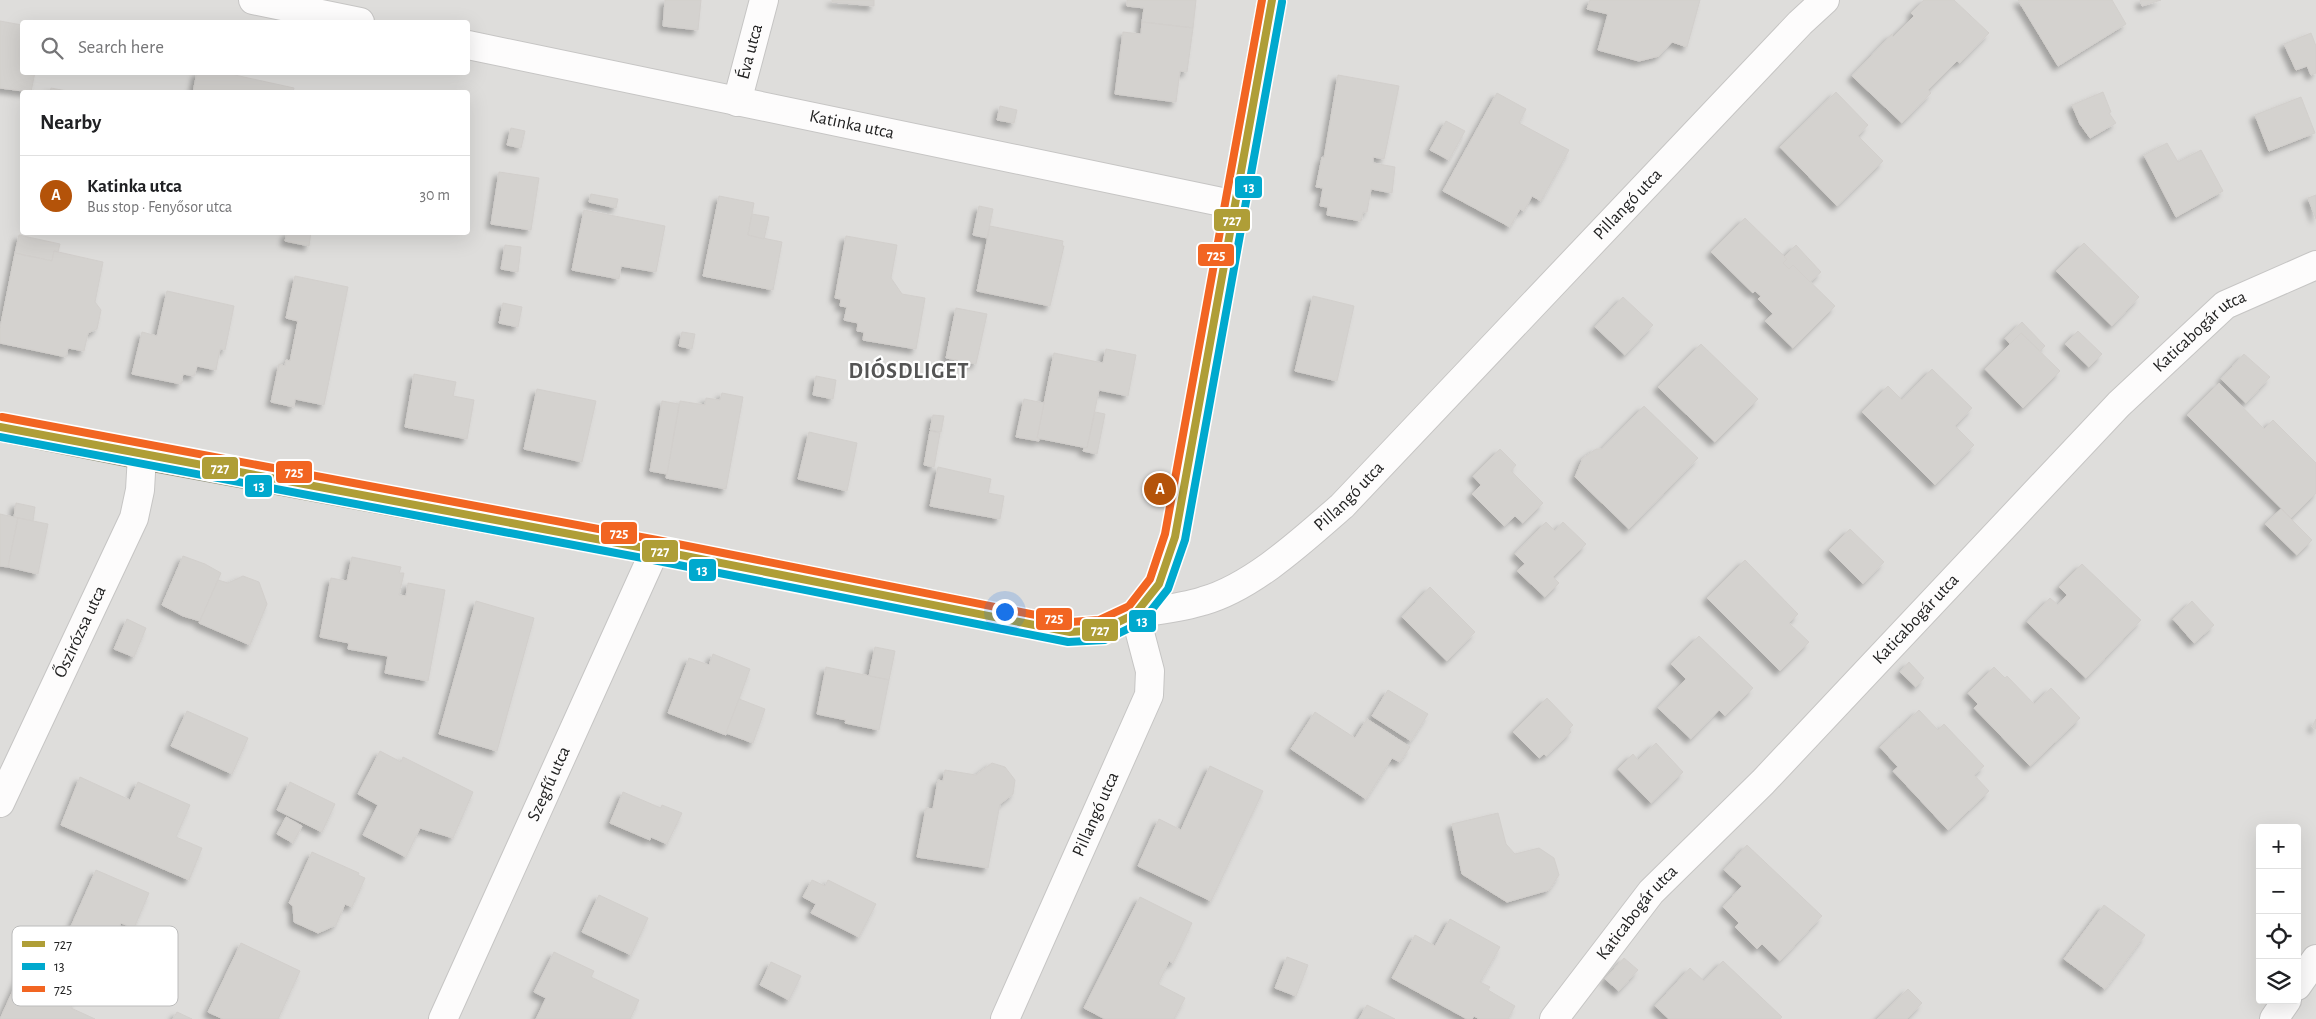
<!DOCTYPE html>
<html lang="en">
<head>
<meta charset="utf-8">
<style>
	:root { --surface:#fff; --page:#f2f2f2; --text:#202124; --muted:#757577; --line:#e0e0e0; --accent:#b45309 }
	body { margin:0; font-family:"Alegreya Sans",sans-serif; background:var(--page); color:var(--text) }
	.controls { position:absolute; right:15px; bottom:15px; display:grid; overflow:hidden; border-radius:5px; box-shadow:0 5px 20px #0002 }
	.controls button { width:45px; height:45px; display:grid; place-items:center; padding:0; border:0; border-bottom:1px solid var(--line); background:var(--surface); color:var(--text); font:25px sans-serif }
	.you { position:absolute; left:1004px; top:611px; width:18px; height:18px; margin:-12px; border:4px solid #fff; border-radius:50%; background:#1a73e8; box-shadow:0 0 0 8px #1a73e833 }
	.badge { display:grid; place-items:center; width:32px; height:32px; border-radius:50%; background:var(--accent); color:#fff; font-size:16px; font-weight:700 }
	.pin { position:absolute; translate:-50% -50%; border:2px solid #fff; box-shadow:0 1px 5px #0006 }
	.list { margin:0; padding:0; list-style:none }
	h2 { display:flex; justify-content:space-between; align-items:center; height:65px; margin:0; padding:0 20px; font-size:21px }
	h2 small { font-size:16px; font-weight:400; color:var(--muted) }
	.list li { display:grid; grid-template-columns:32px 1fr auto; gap:15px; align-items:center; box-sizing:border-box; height:80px; padding:0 20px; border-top:1px solid var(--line) }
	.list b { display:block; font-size:19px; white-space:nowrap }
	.list p { margin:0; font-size:16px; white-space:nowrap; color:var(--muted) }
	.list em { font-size:16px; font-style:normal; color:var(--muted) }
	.icon { flex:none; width:28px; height:28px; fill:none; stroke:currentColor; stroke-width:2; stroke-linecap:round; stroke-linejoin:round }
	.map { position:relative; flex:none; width:2316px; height:1019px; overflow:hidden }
	.search { position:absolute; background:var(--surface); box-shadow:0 5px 20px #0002; left:20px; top:20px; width:450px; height:55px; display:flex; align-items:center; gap:12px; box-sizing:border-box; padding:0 18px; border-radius:5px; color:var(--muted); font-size:19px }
	.panel { position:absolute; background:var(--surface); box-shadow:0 5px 20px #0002; left:20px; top:90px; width:450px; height:145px; border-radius:5px }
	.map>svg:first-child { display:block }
	.residential { fill:#dedddb; fill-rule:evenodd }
	.building { fill:#d4d2cf; stroke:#d2cfcc; filter:url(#shadow) }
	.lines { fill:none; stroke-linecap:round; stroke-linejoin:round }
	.street-casing { stroke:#c6c5c4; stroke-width:30 }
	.secondary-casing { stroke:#979883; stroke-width:30 }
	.street { stroke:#fdfcfc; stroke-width:28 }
	.secondary { stroke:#f3f3ed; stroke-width:28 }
	.bus-1-casing { stroke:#fff; stroke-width:11 }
	.bus-2-casing { stroke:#fff; stroke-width:11 }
	.bus-3-casing { stroke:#fff; stroke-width:11 }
	.bus-1 { stroke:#af9e37; stroke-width:8 }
	.bus-2 { stroke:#00a9ce; stroke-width:8 }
	.bus-3 { stroke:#f26522; stroke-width:8 }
	.labels { text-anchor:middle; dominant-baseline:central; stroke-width:4.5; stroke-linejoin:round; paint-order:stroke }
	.street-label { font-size:18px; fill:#212121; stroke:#fff }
	.district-label { font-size:22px; font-weight:bold; letter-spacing:1px; fill:#545454; stroke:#fff }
	.key { fill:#fff; stroke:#bcbcbc; stroke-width:1 }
	.key-label { font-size:14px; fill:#212121 }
	.line-badge { stroke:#fff; stroke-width:2 }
	.badge-label { font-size:14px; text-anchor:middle; font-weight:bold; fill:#fff }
</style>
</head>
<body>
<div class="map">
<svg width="2316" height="1019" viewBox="0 0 2316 1019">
	<defs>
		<filter id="shadow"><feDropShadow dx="-4.5" dy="4.5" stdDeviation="2.5" flood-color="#0004"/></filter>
	</defs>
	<rect width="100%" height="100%" fill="#efedea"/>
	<path class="residential" d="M0,0H2316V1019H0ZM22,22H468V72H22ZM22,92H468V232H22ZM2260,828H2297V1000H2260Z"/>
	<g class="building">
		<path d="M665,0H701L698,30L663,26Z"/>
		<path d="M832,0H874V6L832,2Z"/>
		<path d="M1127,0H1196L1193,28L1142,22L1144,8L1127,6Z"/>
		<path d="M1590,0H1700L1687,47L1672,42L1659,56L1639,61L1598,50L1608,14L1587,9Z"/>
		<path d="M1924,0H1954L1989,33L1960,63L1957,61L1928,90L1931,93L1902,123L1852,76L1892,34L1893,37L1914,16L1911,13Z"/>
		<path d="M2018,0H2112L2126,24L2058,66Z"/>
		<path d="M2140,0H2161L2142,6Z"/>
		<path d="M0,21L22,25V72H35L31,92L0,88Z"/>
		<path d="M1142,22L1193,28L1187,72L1180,71L1176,102L1115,94L1123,32L1141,34Z"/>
		<path d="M2311,33L2316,46V73L2311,75L2307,66L2296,70L2284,44Z"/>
		<path d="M197,72H221L294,88L293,92H193Z"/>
		<path d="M1338,75L1399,86L1384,159L1373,157V163L1395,167L1392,193L1371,189L1367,212H1363L1361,221L1327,215L1328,207L1320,206L1323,188L1316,187L1322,157L1324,158Z"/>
		<path d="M51,88L72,92H50Z"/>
		<path d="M1836,92L1868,125L1858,136L1883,161L1837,206L1780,147Z"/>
		<path d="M2103,92L2111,112L2109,113L2116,123L2090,138L2080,124L2072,105Z"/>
		<path d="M1497,93L1526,109L1519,123L1569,150L1541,201L1532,196L1524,211L1520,209L1510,227L1443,191Z"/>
		<path d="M2301,97L2315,133L2269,151L2255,115Z"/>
		<path d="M1000,106L1017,110L1014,123L997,120Z"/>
		<path d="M1446,121L1465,131L1449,160L1430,150Z"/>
		<path d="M511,128L525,131L521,148L507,145Z"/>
		<path d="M2167,143L2178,162L2201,150L2223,191L2176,217L2144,155Z"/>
		<path d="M499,172L539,178L531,230L491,224Z"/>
		<path d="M591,194L618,199L616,208L589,202Z"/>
		<path d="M2316,195V219L2308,198Z"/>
		<path d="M719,196L754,203L748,235L782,242L773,290L703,276Z"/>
		<path d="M979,206L993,209L987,238L973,235Z"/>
		<path d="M584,210L665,226L656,272L621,266L619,279L572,270Z"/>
		<path d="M752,214L769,217L764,239L748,235Z"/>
		<path d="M1745,218L1787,259L1783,263L1789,269L1793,265L1835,306L1793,348L1765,321L1773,314L1758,299L1761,296L1755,291L1753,293L1711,252Z"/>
		<path d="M990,226L1063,241L1062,246H1064L1050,306L977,291Z"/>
		<path d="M287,232H311L309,246L285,241Z"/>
		<path d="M19,235L60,244L58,252L54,251L52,261L15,253Z"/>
		<path d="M846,236L897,245L891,278L902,294L925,298L916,349L863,340L864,332L857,331L858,323L844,320L847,307L840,306L841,299L835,298Z"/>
		<path d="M2084,243L2139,297L2112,326L2056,271Z"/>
		<path d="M505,245L521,247L518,272L501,269Z"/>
		<path d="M1796,245L1821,272L1810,282L1793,265L1789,269L1783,263L1787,259L1784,257Z"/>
		<path d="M54,251L103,262L95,302L101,310L97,329L88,333L84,351L68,348L66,357L0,343V328L15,253L52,261Z"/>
		<path d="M295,276L348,287L324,405L295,399L294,407L271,402L279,364L285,366L286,360L290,361L298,321L286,318Z"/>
		<path d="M167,291L234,306L225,350L220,349L216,370L197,366L194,376L183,374L181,384L132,374L142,332L157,336Z"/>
		<path d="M1313,296L1354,306L1337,381L1295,371Z"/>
		<path d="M1623,297L1653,325L1625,355L1595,327Z"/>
		<path d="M503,303L522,307L518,327L499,323Z"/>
		<path d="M956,308L987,314L976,364L946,358Z"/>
		<path d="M2022,322L2045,346L2040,351L2021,333L2010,344L2005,338Z"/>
		<path d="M2078,331L2102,354L2089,367L2065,344Z"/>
		<path d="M682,332L695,334L692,349L679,346Z"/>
		<path d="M2021,333L2060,371L2023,408L1985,369Z"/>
		<path d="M1701,344L1758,399L1715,442L1658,387Z"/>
		<path d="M1106,349L1136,355L1128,396L1099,390L1087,448L1037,438L1054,353L1103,363Z"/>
		<path d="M2244,354L2270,377L2246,403L2221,379Z"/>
		<path d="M1932,369L1972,408L1955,426L1974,445L1935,485L1862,412L1888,386L1902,400Z"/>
		<path d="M414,374L456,382L453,396L474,400L467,439L405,427Z"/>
		<path d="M816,376L836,380L833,399L813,395Z"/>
		<path d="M2219,383L2264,429L2273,420L2316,463V493L2291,518L2187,415Z"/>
		<path d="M537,389L596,401L582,462L524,449Z"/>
		<path d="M722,393L743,397L726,489L666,478L680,401L705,405L706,398L720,400Z"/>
		<path d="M1024,399L1044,403L1037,438H1039V441L1016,437Z"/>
		<path d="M662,401L679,404L667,474L650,471Z"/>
		<path d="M1644,406L1698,458L1629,529L1575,477L1583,458L1596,449H1602Z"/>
		<path d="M1095,412L1105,414L1097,454L1083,451L1084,448H1087Z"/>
		<path d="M933,415L944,416L941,432L930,430Z"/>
		<path d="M930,431L940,433L934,467L924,465Z"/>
		<path d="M809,432L857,443L847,491L798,479Z"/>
		<path d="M1500,449L1516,465L1511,471L1543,503L1523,523L1515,516L1504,526L1472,494L1481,485L1473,476Z"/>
		<path d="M938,467L991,479L988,493L1004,496L1000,519L930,506Z"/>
		<path d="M16,503L35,507L33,521L14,517Z"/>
		<path d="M2281,509L2312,540L2297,555L2265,524Z"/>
		<path d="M0,514L18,518L8,567L0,566Z"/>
		<path d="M18,518L48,524L38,574L8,567Z"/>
		<path d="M1546,522L1555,531L1563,522L1586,544L1553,577L1559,583L1545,597L1517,571L1525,564L1515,554Z"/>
		<path d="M1850,529L1884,562L1863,584L1829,550Z"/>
		<path d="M183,556L205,564L221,573L200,621L183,616L162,605Z"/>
		<path d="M352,557L401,567L399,573H404L399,595L406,596L408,583L445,590L428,681L385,673L388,656L348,649L349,643L320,637L331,578L347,581Z"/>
		<path d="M1745,560L1798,614L1789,623L1809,642L1780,671L1707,598Z"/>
		<path d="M2082,564L2141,620L2086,678L2027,622L2050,598L2058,605L2067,595L2059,587Z"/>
		<path d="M243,576L259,582L267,604L250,645L199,623L218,580L228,583Z"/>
		<path d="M1430,587L1475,632L1447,661L1402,617Z"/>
		<path d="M476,601L534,618L497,751L439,734Z"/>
		<path d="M2192,601L2214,625L2194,643L2173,619Z"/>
		<path d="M127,619L146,628L134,657L114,649Z"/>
		<path d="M1699,636L1753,688L1725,716L1719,710L1691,739L1658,708L1686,679L1671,664Z"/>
		<path d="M875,647L895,651L889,680L869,676Z"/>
		<path d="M713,654L750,669L726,735L668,713L689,658L709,665Z"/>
		<path d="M1909,662L1924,678L1916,687L1900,672Z"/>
		<path d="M826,667L889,680L879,730L845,723L846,720L817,714Z"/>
		<path d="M1994,667L2005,678L2007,676L2034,704L2051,688L2080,718L2030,766L1974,708L1978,704L1968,693Z"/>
		<path d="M1388,690L1428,714L1411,741L1372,716Z"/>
		<path d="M1547,698L1573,725L1569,729L1571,732L1546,756L1544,754L1539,758L1513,732Z"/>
		<path d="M739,699L765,709L753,743L726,733Z"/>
		<path d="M1919,710L1938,730L1944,724L1984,766L1974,775L1989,791L1948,830L1893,771L1898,767L1880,747Z"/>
		<path d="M187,711L248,738L232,774L171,746Z"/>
		<path d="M1315,712L1355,738L1367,719L1410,747L1400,762L1392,758L1366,799L1291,749Z"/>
		<path d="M2316,719V729L2312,727Z"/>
		<path d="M1656,743L1683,772L1651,803L1618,769L1633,754L1638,760Z"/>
		<path d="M380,751L401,762L403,757L473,792L453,838L420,828L406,857L363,835L378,805L358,794Z"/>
		<path d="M992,763L1005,767L1015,780L1013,794L1000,804L988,868L917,857L926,808L933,809L938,780L943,781L945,770L976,775Z"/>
		<path d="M1210,766L1263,791L1211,901L1138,866L1159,819L1181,830Z"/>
		<path d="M80,777L130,800L138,782L190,805L176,837L202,848L189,880L61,825Z"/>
		<path d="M290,782L335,804L322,832L277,810Z"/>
		<path d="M623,792L661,808L662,805L682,813L667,844L651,837L650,840L610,823Z"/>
		<path d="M1498,813L1506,844L1515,854L1539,848L1554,858L1559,875L1549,890L1507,902L1462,874L1452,824Z"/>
		<path d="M286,817L302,826L293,843L277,834Z"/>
		<path d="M1747,845L1822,916L1780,961L1762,944L1757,949L1735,927L1739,923L1723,907L1742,886L1724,870Z"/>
		<path d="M312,852L359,873L358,875L365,878L352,907L345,904L336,925L318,933L294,922L293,906L289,903Z"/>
		<path d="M96,870L149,893L134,928L121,923L105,960L64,942Z"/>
		<path d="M812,880L825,886L828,880L876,904L859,937L811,913L816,904L803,897Z"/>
		<path d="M599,895L648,918L631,955L582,932Z"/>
		<path d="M1140,897L1192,923L1173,963L1169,961L1158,984L1185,998L1174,1019H1105L1084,1008Z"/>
		<path d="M2104,905L2145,935L2105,989L2064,959Z"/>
		<path d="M1450,919L1500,947L1480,982L1490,987L1488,990L1515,1006L1508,1019H1479L1474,1016L1472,1019H1467L1392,978L1415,935L1435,946Z"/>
		<path d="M241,943L300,971L278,1019H223L208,1012Z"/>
		<path d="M554,952L594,971L591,977L639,1000L630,1019H536L546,998L534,992Z"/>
		<path d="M1287,957L1308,965L1296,996L1275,988Z"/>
		<path d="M1624,958L1638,970L1619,991L1605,979Z"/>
		<path d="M1723,961L1782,1017L1780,1019H1669L1655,1006L1690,968L1704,981Z"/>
		<path d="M771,962L801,976L789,1000L760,985Z"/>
		<path d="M24,966L48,978L52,971L82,985L71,1008L95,1019H0Z"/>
		<path d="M1908,989L1922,1003L1907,1019H1877Z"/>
		<path d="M1367,1005L1395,1019H1359Z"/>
		<path d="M177,1012L192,1019H173Z"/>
	</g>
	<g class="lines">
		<defs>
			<g id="street">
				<path d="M253,0L360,22"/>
				<path id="s1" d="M468,45L1236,205"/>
				<path id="s2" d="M737,102L764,0"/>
				<path id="s3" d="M0,803L134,518L140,490L142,455"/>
				<path d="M2297,986L2316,959"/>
				<path id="s4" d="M443,1019L655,550"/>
				<path id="s5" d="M1005,1019L1149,695L1150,671L1135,614C1157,610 1181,608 1203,601C1253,587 1304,539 1342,506L1800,23L1825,0"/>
				<path id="s6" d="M1554,1019L1651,892L1763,782L2119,404L2225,305L2316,265"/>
				<path d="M2274,1019L2287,1000"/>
			</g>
			<path id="secondary" d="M0,427L142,455L655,550L1070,632L1102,630L1135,614L1159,584L1175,537L1272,0"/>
		</defs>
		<use href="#street" class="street-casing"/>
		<use href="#secondary" class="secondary-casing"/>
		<use href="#street" class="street"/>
		<use href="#secondary" class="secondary"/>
		<defs>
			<path id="bus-1" d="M0,427L655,550L1070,632L1102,630L1135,614L1159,584L1175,537L1272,0"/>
			<path id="bus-2" d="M0,437L653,560L1068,642L1105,640L1142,622L1168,589L1185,540L1282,2"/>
			<path id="bus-3" d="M2,417L657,540L1071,622L1099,620L1129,606L1150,579L1165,534L1262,0"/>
		</defs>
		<use href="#bus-1" class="bus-1-casing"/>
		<use href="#bus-2" class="bus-2-casing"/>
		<use href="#bus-3" class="bus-3-casing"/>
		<use href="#bus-1" class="bus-1"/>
		<use href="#bus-2" class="bus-2"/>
		<use href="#bus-3" class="bus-3"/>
	</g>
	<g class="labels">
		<g class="street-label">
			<text stroke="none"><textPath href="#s2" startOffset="52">Éva utca</textPath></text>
			<text stroke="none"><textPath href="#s1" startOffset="392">Katinka utca</textPath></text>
			<text stroke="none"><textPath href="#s5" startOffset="1092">Pillangó utca</textPath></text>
			<text stroke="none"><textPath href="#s6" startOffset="945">Katicabogár utca</textPath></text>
			<text stroke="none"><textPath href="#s5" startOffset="688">Pillangó utca</textPath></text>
			<text stroke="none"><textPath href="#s6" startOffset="540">Katicabogár utca</textPath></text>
			<text stroke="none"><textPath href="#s3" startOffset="189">Őszirózsa utca</textPath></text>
			<text stroke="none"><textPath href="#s4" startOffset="258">Szegfű utca</textPath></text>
			<text stroke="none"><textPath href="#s5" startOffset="224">Pillangó utca</textPath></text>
			<text stroke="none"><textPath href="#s6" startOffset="135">Katicabogár utca</textPath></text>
		</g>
		<g class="district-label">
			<text x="909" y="371">DIÓSDLIGET</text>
		</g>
	</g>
	<rect x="12" y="926" width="166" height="80" rx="8" class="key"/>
	<rect x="22" y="941" width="23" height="6" fill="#af9e37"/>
	<rect x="22" y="963" width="23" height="7" fill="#00a9ce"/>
	<rect x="22" y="986" width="23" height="6" fill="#f26522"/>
	<g class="key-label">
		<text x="54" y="949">727</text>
		<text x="54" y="971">13</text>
		<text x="54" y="994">725</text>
	</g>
	<g class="line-badge">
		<rect x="1234" y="175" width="29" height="24" rx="5" fill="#00a9ce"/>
		<rect x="1213" y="208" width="38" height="24" rx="5" fill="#af9e37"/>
		<rect x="1197" y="243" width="38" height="24" rx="5" fill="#f26522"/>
		<rect x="201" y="456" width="38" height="24" rx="5" fill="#af9e37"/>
		<rect x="275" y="460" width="38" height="24" rx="5" fill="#f26522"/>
		<rect x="244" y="474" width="29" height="24" rx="5" fill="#00a9ce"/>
		<rect x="600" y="521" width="38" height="24" rx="5" fill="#f26522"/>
		<rect x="641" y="539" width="38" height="24" rx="5" fill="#af9e37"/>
		<rect x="688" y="558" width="29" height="24" rx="5" fill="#00a9ce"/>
		<rect x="1035" y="607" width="38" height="24" rx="5" fill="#f26522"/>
		<rect x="1128" y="609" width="29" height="24" rx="5" fill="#00a9ce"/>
		<rect x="1081" y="618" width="38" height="24" rx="5" fill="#af9e37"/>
	</g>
	<g class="badge-label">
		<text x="1249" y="192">13</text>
		<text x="1232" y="225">727</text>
		<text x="1216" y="260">725</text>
		<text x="220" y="473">727</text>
		<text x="294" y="477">725</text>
		<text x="259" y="491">13</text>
		<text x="619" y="538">725</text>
		<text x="660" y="556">727</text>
		<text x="702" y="575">13</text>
		<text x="1054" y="623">725</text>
		<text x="1142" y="626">13</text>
		<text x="1100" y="635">727</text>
	</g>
</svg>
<div class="controls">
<button>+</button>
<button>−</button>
<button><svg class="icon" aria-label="locate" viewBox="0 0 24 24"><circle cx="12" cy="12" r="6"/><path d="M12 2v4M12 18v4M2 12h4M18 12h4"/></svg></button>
<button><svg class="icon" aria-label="layers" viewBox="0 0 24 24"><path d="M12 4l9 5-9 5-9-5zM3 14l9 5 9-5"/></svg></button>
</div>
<div class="you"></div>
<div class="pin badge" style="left:1160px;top:489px">A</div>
<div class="search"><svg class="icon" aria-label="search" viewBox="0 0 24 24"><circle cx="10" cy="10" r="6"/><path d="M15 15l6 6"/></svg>Search here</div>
<section class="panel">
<h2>Nearby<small></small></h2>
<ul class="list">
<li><span class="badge">A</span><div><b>Katinka utca</b><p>Bus stop · Fenyősor utca</p></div><em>30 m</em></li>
</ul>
</section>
</div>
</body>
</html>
